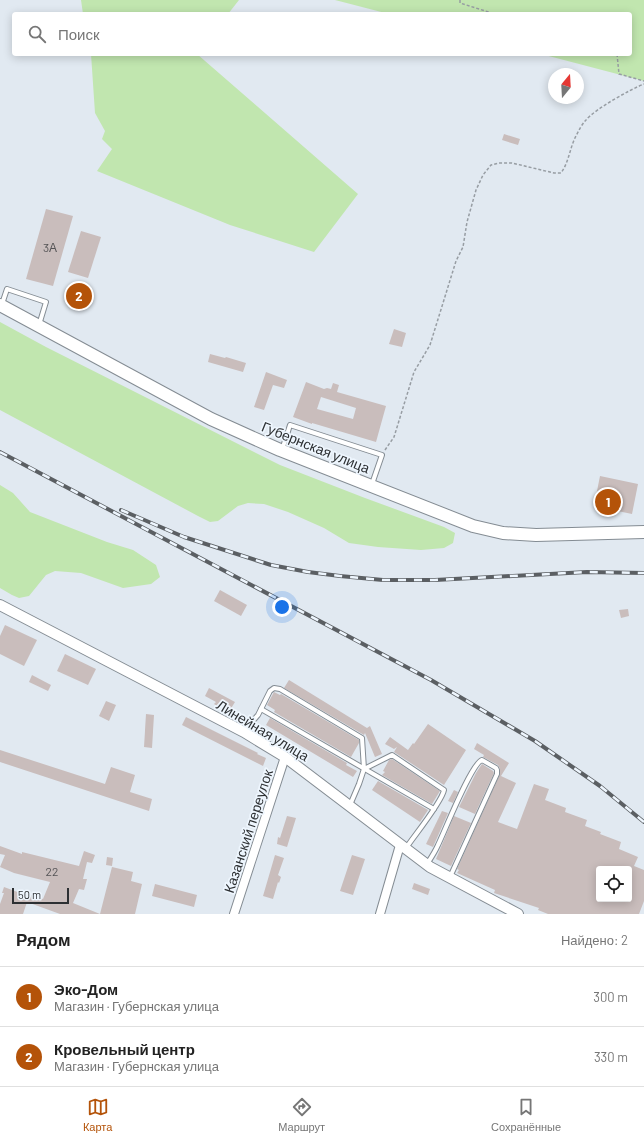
<!DOCTYPE html>
<html lang="ru">
<head>
<meta charset="utf-8">
<style>
	:root { --surface:#fff; --page:#f6f6f6; --text:#222; --muted:#767676; --line:#e0e0e0; --accent:#b45309 }
	body { margin:0; font-family:Barlow,sans-serif; background:var(--page); color:var(--text) }
	.controls { position:absolute; right:12px; bottom:12px; display:grid; overflow:hidden; border-radius:4px; box-shadow:0 2px 10px #0003 }
	.controls button { width:36px; height:36px; display:grid; place-items:center; padding:0; border:0; border-bottom:1px solid var(--line); background:var(--surface); color:var(--text); font:20px sans-serif }
	.compass { position:absolute; left:548px; top:68px; width:36px; height:36px; border-radius:50%; background:var(--surface); box-shadow:0 2px 10px #0003; rotate:18deg }
	.scale { position:absolute; left:12px; bottom:10px; width:57px; box-sizing:border-box; padding-left:4px; border:2px solid #2d3033; border-top:0; font-size:11px; line-height:14px; white-space:nowrap; color:#2d3033; -webkit-text-stroke:3px #eef6fe; paint-order:stroke }
	.you { position:absolute; left:282px; top:607px; width:14px; height:14px; margin:-10px; border:3px solid #fff; border-radius:50%; background:#1a73e8; box-shadow:0 0 0 6px #1a73e833 }
	.badge { display:grid; place-items:center; width:26px; height:26px; border-radius:50%; background:var(--accent); color:#fff; font-size:13px; font-weight:700 }
	.pin { position:absolute; translate:-50% -50%; border:2px solid #fff; box-shadow:0 1px 4px #0006 }
	.list { margin:0; padding:0; list-style:none }
	h2 { display:flex; justify-content:space-between; align-items:center; height:52px; margin:0; padding:0 16px; font-size:17px }
	h2 small { font-size:13px; font-weight:400; color:var(--muted) }
	.list li { display:grid; grid-template-columns:26px 1fr auto; gap:12px; align-items:center; box-sizing:border-box; height:60px; padding:0 16px; border-top:1px solid var(--line) }
	.list b { display:block; font-size:15px; white-space:nowrap }
	.list p { margin:0; font-size:13px; white-space:nowrap; color:var(--muted) }
	.list em { font-size:13px; font-style:normal; color:var(--muted) }
	.icon { flex:none; width:22px; height:22px; fill:none; stroke:currentColor; stroke-width:2; stroke-linecap:round; stroke-linejoin:round }
	.map { position:relative; flex:none; width:644px; height:914px; overflow:hidden }
	.search { position:absolute; background:var(--surface); box-shadow:0 2px 10px #0003; left:12px; right:12px; top:12px; height:44px; display:flex; align-items:center; gap:10px; box-sizing:border-box; padding:0 14px; border-radius:4px; color:var(--muted); font-size:15px }
	.sheet { height:172px; background:var(--surface) }
	nav { display:flex; justify-content:space-around; align-items:center; box-sizing:border-box; height:56px; border-top:1px solid var(--line); background:var(--surface); font-size:11px; color:var(--muted) }
	nav a { display:grid; justify-items:center; gap:2px }
	nav .on { color:var(--accent) }
	.map>svg:first-child { display:block }
	.green { fill:#c1e6af }
	.building { fill:#c9bdbc; fill-rule:evenodd }
	.lines { fill:none; stroke-linecap:round; stroke-linejoin:round }
	.service-casing { stroke:#848c93; stroke-width:6 }
	.minor-casing { stroke:#848c93; stroke-width:10 }
	.tertiary-casing { stroke:#848c93; stroke-width:12 }
	.secondary-casing { stroke:#848c93; stroke-width:14 }
	.path { stroke:#979da3; stroke-width:1.5; stroke-dasharray:3 2; stroke-linecap:butt }
	.service { stroke:#fff; stroke-width:4 }
	.minor { stroke:#fff; stroke-width:8 }
	.tertiary { stroke:#fff; stroke-width:10 }
	.secondary { stroke:#fff; stroke-width:12 }
	.rail-casing { stroke:#5b5f63; stroke-width:4 }
	.rail { stroke:#eef6fe; stroke-width:2.5; stroke-dasharray:8; stroke-linecap:butt }
	.labels { text-anchor:middle; dominant-baseline:central; stroke-width:3.5; stroke-linejoin:round; paint-order:stroke }
	.number-label { font-size:12px; fill:#545355 }
	.street-label { font-size:14px; fill:#2d3033; stroke:#eef6fe }
</style>
</head>
<body>
<div class="map">
<svg width="644" height="914" viewBox="0 0 644 914">
	<rect width="100%" height="100%" fill="#e1e9f1"/>
	<g class="green">
		<path d="M81,0H239L228,14H83Z"/>
		<path d="M335,0H644V81L541,54H630V14H389Z"/>
		<path d="M91,54H197L358,194L314,252L230,225L97,171L112,149L102,139L105,131L95,113Z"/>
		<path d="M0,322L46,347L280,465L365,498L444,527L455,533L453,543L444,548L421,550L378,547L349,543L324,528L288,512L264,504L248,503L238,506L218,521L210,522L198,516L0,410Z"/>
		<path d="M0,485L13,493L30,512L107,542L133,550L156,565L160,577L151,584L123,588L81,573L55,571L46,575L29,596L19,598L12,595L0,588Z"/>
	</g>
	<g class="building">
		<path d="M504,134L520,139L518,145L502,140Z"/>
		<path d="M46,209L73,216L53,286L26,279Z"/>
		<path d="M81,231L101,237L88,278L68,272Z"/>
		<path d="M75,289L86,292L84,304L72,301Z"/>
		<path d="M394,329L406,333L402,347L389,344Z"/>
		<path d="M210,354L225,358L226,357L246,363L243,372L208,362Z"/>
		<path d="M266,372L287,380L284,388L273,385L264,410L254,407Z"/>
		<path d="M306,382L324,389L327,388L331,389L333,383L339,385L337,392L386,406L376,442L312,423V424L293,417ZM321,397L356,408L353,419L317,409Z"/>
		<path d="M600,476L638,484L632,514L594,506Z"/>
		<path d="M220,590L247,605L241,616L214,601Z"/>
		<path d="M628,609L629,616L621,618L619,610Z"/>
		<path d="M5,625L37,640L24,666L0,654V636Z"/>
		<path d="M65,654L96,669L88,685L57,671Z"/>
		<path d="M32,675L51,685L48,691L29,682Z"/>
		<path d="M289,680L367,728L370,726L382,754L375,757L365,733L364,735L284,688Z"/>
		<path d="M209,688L235,702L230,710L225,707L224,710L214,704L216,702L205,696Z"/>
		<path d="M274,692L280,695L281,694L359,740V743L351,757L274,712L275,710L267,705Z"/>
		<path d="M106,701L116,705L109,721L99,716Z"/>
		<path d="M146,714L154,715L152,748L144,747Z"/>
		<path d="M186,717L258,753L257,754L266,758L263,766L182,725Z"/>
		<path d="M270,718L347,763L346,765L357,771L353,777L266,725Z"/>
		<path d="M428,724L466,750L444,785L394,752L397,747L394,749L385,744L390,737L408,750L413,743L414,744Z"/>
		<path d="M477,743L509,763L501,776L516,783L498,822L517,829L534,784L549,789L545,800L566,808L565,812L587,820L585,826L601,832L600,834L621,842L619,849L638,857L634,866L644,870V901L639,914H548L538,910L539,908L494,893L495,890L457,873L459,870L457,869L500,774V769L498,765L483,757L484,755L474,749ZM599,869H629V899H599Z"/>
		<path d="M0,750L105,784L111,767L135,775L130,792L152,799L149,811L0,762Z"/>
		<path d="M392,759L440,791L432,804L382,775L385,772L383,771L389,760Z"/>
		<path d="M482,764L493,771L494,773L475,814L459,807L476,773Z"/>
		<path d="M378,781L428,810L420,822L372,790Z"/>
		<path d="M454,790L458,792L453,803L448,801Z"/>
		<path d="M442,811L448,813L433,847L426,844Z"/>
		<path d="M287,816L296,818L287,847L277,844L278,837L280,838Z"/>
		<path d="M454,816L471,823L451,866L436,859Z"/>
		<path d="M0,846L22,854V852L79,866L84,851L95,855L92,863L87,862L83,879H87L84,890L79,889L73,903L100,914H60L27,902L23,914H0V904L4,893H2L4,887L31,897V895L43,899L50,882L14,873L0,867L5,855L0,854Z"/>
		<path d="M275,855L284,858L278,875L281,877L279,883L278,882L273,899L263,896Z"/>
		<path d="M352,855L365,859L353,895L340,891Z"/>
		<path d="M107,857L113,858L112,866L106,865Z"/>
		<path d="M112,867L133,872L131,881L142,884L135,914H100Z"/>
		<path d="M232,871L237,873L235,880L230,879Z"/>
		<path d="M414,883L430,889L428,895L412,889Z"/>
		<path d="M155,884L197,895L194,907L152,896Z"/>
	</g>
	<g class="lines">
		<defs>
			<g id="service">
				<path d="M2,304L7,289L46,302L39,325"/>
				<path d="M282,450L290,425L382,455L372,484"/>
				<path d="M261,709L434,809"/>
				<path d="M244,731L258,715L270,691L274,688L280,689L362,738L364,769L359,784L350,805"/>
				<path d="M364,769L392,755L444,790C442,802 414,836 406,848"/>
				<path d="M427,864C431,858 435,852 438,845C445,831 471,764 482,760L496,768L497,770V774L450,877"/>
			</g>
			<g id="minor">
				<path d="M234,914L285,757"/>
				<path d="M380,914L400,845"/>
			</g>
			<path id="tertiary" d="M0,605L244,732L285,757L430,867L518,914"/>
			<path id="secondary" d="M0,305L211,419L280,450L473,526L503,533L536,535L644,532"/>
		</defs>
		<use href="#service" class="service-casing"/>
		<use href="#minor" class="minor-casing"/>
		<use href="#tertiary" class="tertiary-casing"/>
		<use href="#secondary" class="secondary-casing"/>
		<g class="path">
			<path d="M460,0V3L495,14"/>
			<path d="M617,54L619,74L644,81"/>
			<path d="M385,450L394,437L414,372L430,345L456,261L463,247L467,222L476,190L483,175L491,165L499,163H512L554,173H561C569,162 570,147 576,136C579,130 582,124 586,120C595,109 631,89 644,84"/>
		</g>
		<use href="#service" class="service"/>
		<use href="#minor" class="minor"/>
		<use href="#tertiary" class="tertiary"/>
		<use href="#secondary" class="secondary"/>
		<defs>
			<g id="rail">
				<path d="M0,452L431,680L535,741L600,786L644,822"/>
				<path d="M121,510L184,537L271,565L308,572L340,576L383,580H435L587,572L644,573"/>
			</g>
		</defs>
		<use href="#rail" class="rail-casing"/>
		<use href="#rail" class="rail"/>
	</g>
	<g class="labels">
		<g class="number-label">
			<text x="50" y="247">3А</text>
			<text x="52" y="871">22</text>
		</g>
		<g class="street-label">
			<text transform="translate(316 447) rotate(22)">Губернская улица</text>
			<text transform="translate(263 730) rotate(31)">Линейная улица</text>
			<text transform="translate(248 831) rotate(-72)">Казанский переулок</text>
		</g>
	</g>
</svg>
<div class="controls">
<button><svg class="icon" aria-label="locate" viewBox="0 0 24 24"><circle cx="12" cy="12" r="6"/><path d="M12 2v4M12 18v4M2 12h4M18 12h4"/></svg></button>
</div>
<svg class="compass" viewBox="-18 -18 36 36"><path d="M0-13l5 13h-10z" fill="#e53935"/><path d="M0 13l5-13h-10z" fill="#767676"/></svg>
<div class="scale">50 m</div>
<div class="you"></div>
<div class="pin badge" style="left:608px;top:502px">1</div>
<div class="pin badge" style="left:79px;top:296px">2</div>
<div class="search"><svg class="icon" aria-label="search" viewBox="0 0 24 24"><circle cx="10" cy="10" r="6"/><path d="M15 15l6 6"/></svg>Поиск</div>
</div>
<section class="sheet">
<h2>Рядом<small>Найдено: 2</small></h2>
<ul class="list">
<li><span class="badge">1</span><div><b>Эко-Дом</b><p>Магазин · Губернская улица</p></div><em>300 m</em></li>
<li><span class="badge">2</span><div><b>Кровельный центр</b><p>Магазин · Губернская улица</p></div><em>330 m</em></li>
</ul>
</section>
<nav>
<a class="on"><svg class="icon" aria-label="map" viewBox="0 0 24 24"><path d="M3 6l6-2 6 2 6-2v14l-6 2-6-2-6 2zM9 4v14M15 6v14"/></svg>Карта</a>
<a><svg class="icon" aria-label="directions" viewBox="0 0 24 24"><path d="M12 3l9 9-9 9-9-9zM9 14v-3h6M13 9l2 2-2 2"/></svg>Маршрут</a>
<a><svg class="icon" aria-label="saved" viewBox="0 0 24 24"><path d="M7 4h10v16l-5-4-5 4z"/></svg>Сохранённые</a>
</nav>
</body>
</html>
